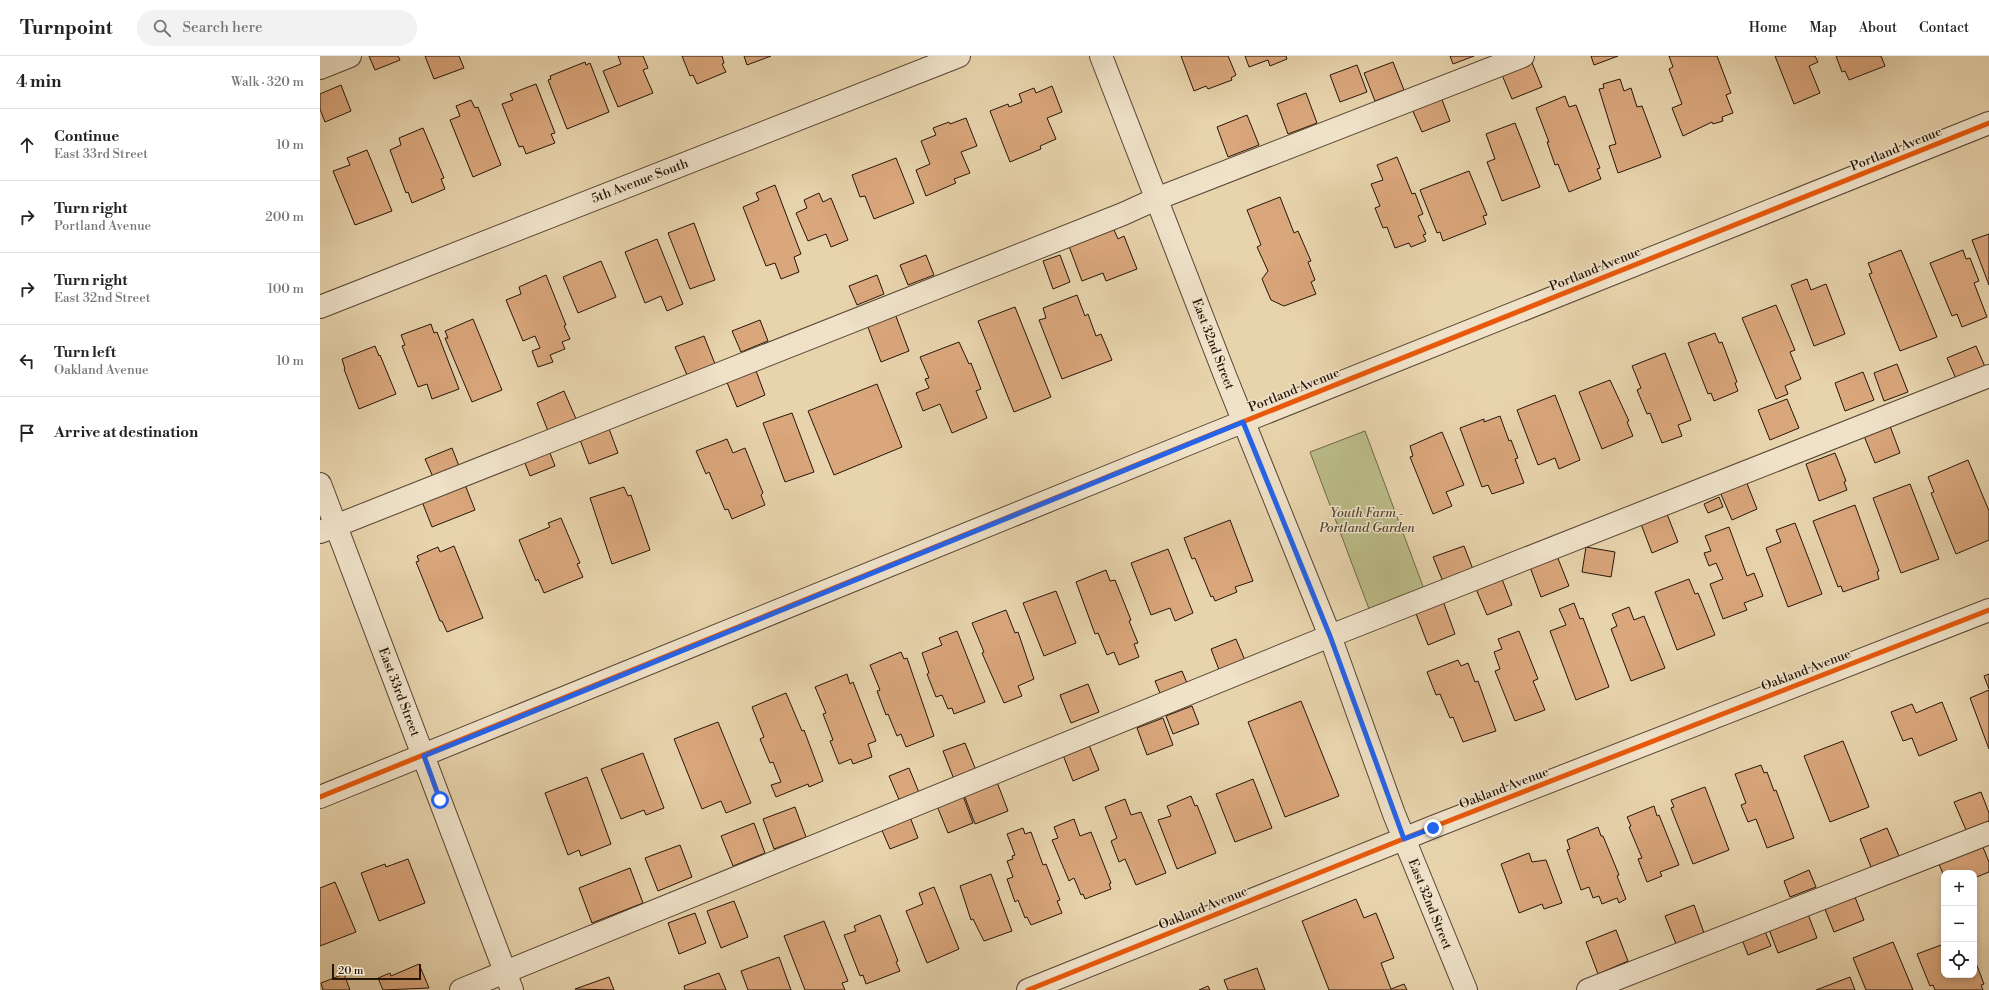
<!DOCTYPE html>
<html lang="en">
<head>
<meta charset="utf-8">
<style>
	:root { --surface:#fff; --page:#f2f2f2; --text:#222; --muted:#767676; --line:#e0e0e0 }
	body { margin:0; font-family:"Libre Bodoni",serif; background:var(--page); color:var(--text) }
	.controls { position:absolute; right:12px; bottom:12px; display:grid; overflow:hidden; border-radius:8px; box-shadow:0 2px 6px #0003 }
	.controls button { width:36px; height:36px; display:grid; place-items:center; padding:0; border:0; border-bottom:1px solid var(--line); background:var(--surface); color:var(--text); font:20px sans-serif }
	.scale { position:absolute; left:12px; bottom:10px; width:89px; box-sizing:border-box; padding-left:4px; border:2px solid #271508; border-top:0; font-size:11px; line-height:14px; white-space:nowrap; color:#271508; -webkit-text-stroke:3px #efe2c9; paint-order:stroke }
	.stop { position:absolute; width:12px; height:12px; margin:-9px; border:3px solid #2563eb; border-radius:50%; background:#fff }
	.stop.end { background:#2563eb; border-color:#fff; box-shadow:0 1px 4px #0008 }
	.list { margin:0; padding:0; list-style:none }
	h2 { display:flex; justify-content:space-between; align-items:center; height:52px; margin:0; padding:0 16px; font-size:17px }
	h2 small { font-size:13px; font-weight:400; color:var(--muted) }
	.list li { display:grid; grid-template-columns:26px 1fr auto; gap:12px; align-items:center; box-sizing:border-box; height:72px; padding:0 16px; border-top:1px solid var(--line) }
	.list b { display:block; font-size:15px; white-space:nowrap }
	.list p { margin:0; font-size:13px; white-space:nowrap; color:var(--muted) }
	.list em { font-size:13px; font-style:normal; color:var(--muted) }
	.icon { flex:none; width:22px; height:22px; fill:none; stroke:currentColor; stroke-width:2; stroke-linecap:round; stroke-linejoin:round }
	.map { position:relative; flex:none; width:1669px; height:934px; overflow:hidden }
	header { display:flex; align-items:center; gap:24px; box-sizing:border-box; height:56px; padding:0 20px; background:var(--surface); border-bottom:1px solid var(--line) }
	header strong { font-size:19px }
	nav { display:flex; gap:22px; margin-inline-start:auto; font-size:14px }
	.search { width:280px; height:36px; background:var(--page); display:flex; align-items:center; gap:10px; box-sizing:border-box; padding:0 14px; border-radius:22px; color:var(--muted); font-size:15px }
	main { display:flex }
	aside { flex:1; background:var(--surface) }
	.map>svg:first-child { display:block }
	.green { fill:#babb87; stroke:#706848 }
	.building { fill:#daa67c; stroke:#271508 }
	.lines { fill:none; stroke-linecap:round; stroke-linejoin:round }
	.minor-casing { stroke:#574431; stroke-width:24 }
	.minor { stroke:#efe2c9; stroke-width:22 }
	.cycleway-casing { stroke:#efe2c9; stroke-width:8 }
	.cycleway { stroke:#e8590c; stroke-width:5 }
	.route { stroke:#2563eb; stroke-width:5 }
	.labels { text-anchor:middle; dominant-baseline:central; stroke-width:3; stroke-linejoin:round; paint-order:stroke }
	.street-label { font-size:13px; fill:#271508; stroke:#efe2c9 }
	.park-label { font-size:13px; font-style:italic; fill:#53472e; stroke:#efe2c9 }
</style>
</head>
<body>
<header>
<strong>Turnpoint</strong>
<div class="search"><svg class="icon" aria-label="search" viewBox="0 0 24 24"><circle cx="10" cy="10" r="6"/><path d="M15 15l6 6"/></svg>Search here</div>
<nav><a>Home</a><a>Map</a><a>About</a><a>Contact</a></nav>
</header>
<main>
<aside>
<h2>4 min<small>Walk · 320 m</small></h2>
<ul class="list">
<li><svg class="icon" aria-label="ahead" viewBox="0 0 24 24"><path d="M12 20V5M6 11l6-6 6 6"/></svg><div><b>Continue</b><p>East 33rd Street</p></div><em>10 m</em></li>
<li><svg class="icon" aria-label="right" viewBox="0 0 24 24"><path d="M7 20v-9h11M14 6l5 5-5 5"/></svg><div><b>Turn right</b><p>Portland Avenue</p></div><em>200 m</em></li>
<li><svg class="icon" aria-label="right" viewBox="0 0 24 24"><path d="M7 20v-9h11M14 6l5 5-5 5"/></svg><div><b>Turn right</b><p>East 32nd Street</p></div><em>100 m</em></li>
<li><svg class="icon" aria-label="left" viewBox="0 0 24 24"><path d="M17 20v-9H6M10 6l-5 5 5 5"/></svg><div><b>Turn left</b><p>Oakland Avenue</p></div><em>10 m</em></li>
<li><svg class="icon" aria-label="arrive" viewBox="0 0 24 24"><path d="M6 21V4h12l-3 4 3 4H6"/></svg><div><b>Arrive at destination</b></div></li>
</ul>
</aside>
<div class="map">
<svg width="1669" height="934" viewBox="0 0 1669 934">
	<rect width="100%" height="100%" fill="#e7d3ac"/>
	<filter id="stains"><feTurbulence type="fractalNoise" baseFrequency=".005" numOctaves="4"/><feColorMatrix values="0 0 0 0 .2 0 0 0 0 .09 0 0 0 0 .02 0 0 0 .5 -.17"/></filter>
	<radialGradient id="worn" r=".72"><stop offset=".6" stop-color="#630" stop-opacity="0"/><stop offset="1" stop-color="#630" stop-opacity=".3"/></radialGradient>
	<path class="green" d="M1045,375L1104,533L1049,553L990,396Z"/>
	<g class="building">
		<path d="M49,0H78L80,4L55,14Z"/>
		<path d="M105,0H139L144,12L114,23Z"/>
		<path d="M298,0H323L328,12L323,14L333,37L298,51L283,15L301,8Z"/>
		<path d="M362,0H402L404,7L402,8L406,16L377,28L373,19L370,20Z"/>
		<path d="M424,0H451L427,9Z"/>
		<path d="M861,0H908L916,19L911,22L912,24L888,33L886,30L874,35Z"/>
		<path d="M925,0H966L967,3L950,10L948,4L929,11Z"/>
		<path d="M1130,0H1154L1133,8Z"/>
		<path d="M1271,0H1298L1274,9Z"/>
		<path d="M1349,0H1397L1411,37L1406,39L1413,57L1402,61L1403,65L1393,68L1392,66L1363,80L1352,52L1362,48L1349,13L1353,11Z"/>
		<path d="M1455,0H1495L1498,6L1489,10L1500,37L1474,48Z"/>
		<path d="M1516,0H1561L1565,10L1529,24L1525,15L1522,16Z"/>
		<path d="M1210,2L1222,31L1192,43L1180,14Z"/>
		<path d="M265,6L266,9L270,7L289,56L247,73L228,24L231,23L230,20Z"/>
		<path d="M1073,6L1084,34L1055,45L1044,17Z"/>
		<path d="M1037,9L1047,36L1020,46L1010,19Z"/>
		<path d="M1300,23L1304,35L1311,32L1317,51L1322,50L1341,101L1298,117L1289,90L1296,88L1279,33L1284,32L1283,28Z"/>
		<path d="M216,28L235,77L231,78L235,87L206,98L203,90L199,91L182,48L193,44L190,38Z"/>
		<path d="M21,29L31,55L5,66L0,53V38Z"/>
		<path d="M732,30L742,56L727,62L736,83L720,90L721,93L690,106L670,55L688,48L689,51L702,46L699,38L714,32L716,37Z"/>
		<path d="M986,37L997,67L968,78L957,48Z"/>
		<path d="M1245,40L1249,51L1256,49L1280,112L1277,113L1281,123L1249,136L1238,108L1235,109L1227,86H1229L1216,52Z"/>
		<path d="M1121,41L1130,65L1102,76L1092,53Z"/>
		<path d="M151,44L155,52L158,51L181,109L153,121L130,64L140,60L136,50Z"/>
		<path d="M927,59L939,89L908,101L897,71Z"/>
		<path d="M646,62L657,90L641,96L650,117L634,123L636,127L606,140L596,114L610,108L601,85L616,79L613,72L629,66L630,68Z"/>
		<path d="M1195,67L1220,131L1182,145L1167,106L1175,103L1166,78Z"/>
		<path d="M103,72L124,122L121,123L125,133L92,147L88,136L86,137L70,94L81,89L79,82Z"/>
		<path d="M47,94L72,155L35,169L13,115L30,109L27,102Z"/>
		<path d="M1077,101L1092,138L1095,137L1103,158L1098,160L1106,178L1103,179L1106,185L1091,191L1089,187L1075,192L1067,171L1063,172L1055,152L1060,150L1051,128L1063,124L1057,109Z"/>
		<path d="M576,102L594,147L554,163L545,140L540,141L532,119Z"/>
		<path d="M1149,115L1167,159L1163,160L1166,168L1123,185L1120,176L1117,177L1100,134Z"/>
		<path d="M455,129L481,198L474,201L479,216L461,223L455,207L446,210L423,151L439,144L436,137Z"/>
		<path d="M499,137L503,146L511,142L528,184L511,191L506,178L488,185L476,157L487,152L484,144Z"/>
		<path d="M960,141L974,177L978,175L991,205L988,206L995,224L991,226L996,238L964,250L951,244L942,223L948,215L937,191L941,189L927,154Z"/>
		<path d="M374,167L395,224L370,233L348,177Z"/>
		<path d="M791,167L798,183L804,180L817,213L786,225L783,217L762,225L747,185Z"/>
		<path d="M1669,178V229L1652,184Z"/>
		<path d="M337,183L363,248L347,255L341,240L325,247L305,196Z"/>
		<path d="M1581,194L1617,281L1580,295L1549,218L1552,217L1548,207Z"/>
		<path d="M1643,194L1646,203L1650,202L1659,225L1654,227L1667,261L1642,271L1637,258L1632,260L1610,207Z"/>
		<path d="M606,199L614,219L588,229L580,209Z"/>
		<path d="M740,199L750,226L733,233L723,205Z"/>
		<path d="M281,205L296,241L258,257L243,221Z"/>
		<path d="M226,219L246,269L244,270L250,283L242,286L245,293L230,299L233,306L218,311L212,295L220,292L215,280L203,285L186,244L201,238L199,231Z"/>
		<path d="M557,219L564,238L537,249L529,230Z"/>
		<path d="M1487,223L1491,234L1506,228L1525,278L1494,290L1471,229Z"/>
		<path d="M757,239L765,260L768,258L776,280L781,278L792,304L742,323L719,264L726,262L723,252Z"/>
		<path d="M1456,249L1475,294L1470,296L1481,323L1465,330L1468,338L1456,343L1422,262Z"/>
		<path d="M695,251L731,341L694,356L658,265Z"/>
		<path d="M574,255L589,295L561,306L546,266Z"/>
		<path d="M153,263L182,334L152,346L125,282H128L125,275Z"/>
		<path d="M440,264L448,285L421,296L412,275Z"/>
		<path d="M111,268L114,277L117,276L139,333L112,343L107,328L98,331L82,290L85,289L81,279Z"/>
		<path d="M1395,277L1399,287L1402,286L1417,326L1415,327L1418,335L1394,345L1391,337L1388,338L1368,287Z"/>
		<path d="M384,280L395,308L367,319L355,291Z"/>
		<path d="M639,286L649,308L651,307L661,333L656,335L667,362L632,377L620,348L603,355L596,337L609,332L605,323L609,322L600,301Z"/>
		<path d="M55,290L59,300L60,299L76,338L39,353L24,313H25L22,303Z"/>
		<path d="M1656,290L1666,313L1637,325L1627,302Z"/>
		<path d="M1345,297L1371,364L1358,369L1362,380L1342,387L1330,357L1327,358L1317,334L1321,332L1312,310Z"/>
		<path d="M1577,308L1588,336L1564,345L1554,317Z"/>
		<path d="M435,312L445,339L417,351L406,324Z"/>
		<path d="M1543,316L1554,344L1525,355L1515,327Z"/>
		<path d="M1290,324L1309,365L1307,366L1313,380L1282,393L1259,336Z"/>
		<path d="M557,328L582,391L514,419L488,355Z"/>
		<path d="M244,335L256,363L228,375L217,347Z"/>
		<path d="M1235,339L1260,404L1239,413L1235,402L1218,409L1197,354Z"/>
		<path d="M1467,343L1479,372L1450,384L1438,354Z"/>
		<path d="M472,357L494,416L465,426L443,367Z"/>
		<path d="M1180,360L1189,385L1191,384L1198,402L1195,403L1204,427L1172,438L1168,429L1162,431L1140,372L1164,363V366Z"/>
		<path d="M288,370L298,397L269,408L259,381Z"/>
		<path d="M1570,370L1580,397L1555,407L1544,380Z"/>
		<path d="M1122,376L1144,429L1126,436L1132,450L1113,458L1090,401L1093,400L1090,390Z"/>
		<path d="M407,383L413,397L425,392L443,437L441,439L445,449L412,463L408,453L405,454L389,416L386,418L376,395Z"/>
		<path d="M132,392L139,410L113,421L105,403Z"/>
		<path d="M228,392L235,410L210,420L203,402Z"/>
		<path d="M1515,397L1526,425L1524,426L1527,434L1499,445L1486,408Z"/>
		<path d="M1648,404L1669,455V484L1636,498L1611,437L1614,436L1608,421Z"/>
		<path d="M1426,425L1437,453L1412,464L1400,436Z"/>
		<path d="M144,426L155,454L112,471L101,443Z"/>
		<path d="M1590,428L1619,503L1581,517L1553,442Z"/>
		<path d="M304,431L308,440L311,439L330,494L292,508L270,442Z"/>
		<path d="M1399,441L1403,451L1388,457L1384,448Z"/>
		<path d="M1535,449L1559,515L1557,516L1559,523L1523,536L1521,530L1518,531L1493,465Z"/>
		<path d="M1347,458L1358,486L1332,497L1321,468Z"/>
		<path d="M241,462L260,507L257,508L263,521L224,537L218,523L216,525L199,484L230,471L228,467Z"/>
		<path d="M910,464L933,525L915,531L917,536L895,545L893,540L891,541L875,502L872,503L864,482Z"/>
		<path d="M1475,467L1502,538L1468,551L1446,492L1461,486L1456,474Z"/>
		<path d="M1409,471L1427,520L1434,517L1443,540L1424,547L1427,554L1403,563L1390,528L1403,523L1396,507L1389,510L1384,497L1391,495L1385,480Z"/>
		<path d="M134,490L163,562L127,576L122,565H120L96,506L99,505L97,500L118,491L120,496Z"/>
		<path d="M1144,490L1154,516L1124,528L1113,501Z"/>
		<path d="M1266,491L1295,496L1291,521L1262,516Z"/>
		<path d="M848,493L873,557L855,565L850,552L831,559L811,507Z"/>
		<path d="M1237,500L1249,530L1221,541L1210,511Z"/>
		<path d="M786,514L790,525L795,524L811,564L809,565L818,587L814,588L819,601L799,609L794,596L787,599L778,577L775,578L756,526Z"/>
		<path d="M1182,523L1192,549L1167,559L1156,533Z"/>
		<path d="M1369,523L1375,538L1378,537L1395,579L1357,594L1335,536Z"/>
		<path d="M736,535L756,587L724,600L703,547Z"/>
		<path d="M1123,545L1135,578L1108,589L1095,555Z"/>
		<path d="M1254,547L1260,563L1263,562L1289,631L1256,644L1230,575L1246,569L1239,553Z"/>
		<path d="M1309,551L1314,564L1324,560L1345,612L1311,625L1291,573L1297,570L1292,558Z"/>
		<path d="M686,554L695,577L698,576L714,623L698,630L702,640L684,647L662,597L664,596L652,567Z"/>
		<path d="M637,575L665,646L634,658L632,652L628,653L622,639L616,641L607,618L609,617L602,597L622,589L619,582Z"/>
		<path d="M1199,575L1218,623L1213,625L1225,654L1195,665L1175,615L1180,613L1174,596L1182,593L1178,583Z"/>
		<path d="M916,583L927,609L901,619L891,593Z"/>
		<path d="M581,596L584,603L587,602L614,680L586,691L581,678L577,680L568,658L566,659L557,635L560,634L550,609Z"/>
		<path d="M1138,604L1141,610L1148,607L1155,626L1158,625L1176,675L1143,686L1133,661L1130,662L1120,638L1116,639L1107,616Z"/>
		<path d="M862,615L869,632L842,642L835,625Z"/>
		<path d="M527,618L530,628L533,626L556,685L548,688L552,701L533,708L531,703L519,708L510,685L513,684L503,658L506,657L495,631Z"/>
		<path d="M1669,618V633L1664,620Z"/>
		<path d="M768,628L779,656L751,667L740,639Z"/>
		<path d="M1669,634V693L1650,642Z"/>
		<path d="M466,637L482,675L484,674L503,725L489,731L488,728L456,741L451,729L461,726L453,706L450,707L440,683L444,681L432,651Z"/>
		<path d="M981,645L1019,740L965,761L928,666Z"/>
		<path d="M1622,646L1637,684L1599,700L1592,682L1583,685L1571,656L1592,648L1596,657Z"/>
		<path d="M872,650L879,668L853,678L846,660Z"/>
		<path d="M843,662L853,689L827,699L817,672Z"/>
		<path d="M398,666L431,747L406,757L401,745L382,753L354,683Z"/>
		<path d="M1523,685L1549,751L1510,766L1484,700Z"/>
		<path d="M645,687L657,717L635,726L623,695Z"/>
		<path d="M769,689L779,714L753,725L743,699Z"/>
		<path d="M323,697L344,752L326,759L324,754L301,763L281,713Z"/>
		<path d="M1441,709L1444,717L1447,716L1454,735L1456,734L1474,782L1447,792L1436,763L1428,766L1421,749L1426,747L1415,718Z"/>
		<path d="M589,712L600,739L580,746L569,720Z"/>
		<path d="M267,721L291,788L261,800L259,794L248,799L225,737Z"/>
		<path d="M933,723L952,772L915,786L896,738Z"/>
		<path d="M677,726L688,755L655,768L644,739Z"/>
		<path d="M1385,731L1409,794L1373,808L1351,752L1354,751L1351,744Z"/>
		<path d="M1661,736L1669,757V765L1646,774L1634,746Z"/>
		<path d="M643,740L653,767L628,777L617,750Z"/>
		<path d="M871,740L875,750L877,749L896,797L857,813L838,764L851,760L847,750Z"/>
		<path d="M805,743L811,759L821,756L846,817L816,829L805,803L799,806L791,785L797,782L785,751Z"/>
		<path d="M1334,750L1337,760L1339,759L1359,809L1340,816L1342,820L1327,826L1318,803L1322,802L1309,771L1311,770L1307,761Z"/>
		<path d="M475,751L486,781L454,793L443,763Z"/>
		<path d="M590,761L598,782L570,793L561,772Z"/>
		<path d="M754,763L760,780L771,776L791,827L789,828L791,833L765,843L763,838L761,839L754,822L749,825L732,784L738,782L734,771Z"/>
		<path d="M434,767L445,797L413,810L401,780Z"/>
		<path d="M1278,771L1281,780H1283L1299,819L1297,820L1306,843L1299,847L1297,842L1282,848L1279,840L1273,842L1269,831L1261,834L1247,794L1250,793L1247,784Z"/>
		<path d="M703,772L705,778L711,776L723,809L726,808L740,844L737,845L742,857L711,869L707,861L705,862L698,844L695,846L687,823L693,821L687,805L693,803L692,800L695,799L687,778Z"/>
		<path d="M1567,772L1579,800L1551,811L1540,783Z"/>
		<path d="M1660,784L1669,806V816L1654,822V817H1624V820L1616,801Z"/>
		<path d="M360,789L372,821L338,835L325,802Z"/>
		<path d="M1209,797L1212,806L1226,804L1242,847L1224,853L1222,848L1199,857L1181,808Z"/>
		<path d="M88,803L105,847L59,865L41,817L65,808L66,811Z"/>
		<path d="M310,812L323,847L272,867L259,832Z"/>
		<path d="M1489,814L1496,831L1470,841L1464,825Z"/>
		<path d="M671,818L692,875L664,885L653,863L651,864L640,830Z"/>
		<path d="M15,826L36,876L0,890V832Z"/>
		<path d="M614,831L639,893L607,907L586,855L603,848L599,837Z"/>
		<path d="M1533,836L1544,864L1514,876L1503,848Z"/>
		<path d="M1036,843L1044,862L1056,857L1074,902L1061,907L1071,933L1084,928L1087,934H1009L982,865Z"/>
		<path d="M414,845L428,881L401,892L387,855Z"/>
		<path d="M1374,849L1384,877L1356,888L1345,860Z"/>
		<path d="M1486,853L1497,882L1458,897L1447,868Z"/>
		<path d="M375,857L386,887L359,898L348,867Z"/>
		<path d="M560,859L578,905L576,906L580,915L546,928L543,919L540,920L524,879L536,875L534,870Z"/>
		<path d="M504,865L528,925L522,927L525,934H485L464,880Z"/>
		<path d="M1444,873L1451,890L1428,899L1421,881Z"/>
		<path d="M1296,874L1308,905L1278,918L1266,886Z"/>
		<path d="M1573,886L1593,934H1546L1533,902Z"/>
		<path d="M1624,888V919H1654V902L1664,928L1661,929L1663,934H1615L1613,929L1610,930L1597,898Z"/>
		<path d="M459,901L471,934H428L421,915Z"/>
		<path d="M99,908L109,932L63,934L58,922L70,917L71,920Z"/>
		<path d="M937,912L945,934H908L904,924Z"/>
		<path d="M399,917L406,934H365L364,930Z"/>
		<path d="M24,918L30,934H3L1,927Z"/>
		<path d="M289,921L294,934L255,933Z"/>
		<path d="M1530,921L1535,934H1496Z"/>
		<path d="M888,930L890,934H879Z"/>
	</g>
	<g class="lines">
		<defs>
			<g id="minor">
				<path d="M781,0L906,322L1010,580L1074,758L1146,934"/>
				<path d="M0,12L30,0"/>
				<path d="M0,251L639,0"/>
				<path d="M0,428L192,934"/>
				<path d="M0,476L803,158L836,143L1203,0"/>
				<path d="M0,741L895,377L1669,67"/>
				<path d="M141,934L1010,580L1669,320"/>
				<path d="M708,934L1113,771L1669,554"/>
				<path d="M1268,934L1669,777"/>
			</g>
		</defs>
		<use href="#minor" class="minor-casing"/>
		<use href="#minor" class="minor"/>
		<defs>
			<g id="cycleway">
				<path d="M0,741L895,377L1669,67"/>
				<path d="M708,934L1113,771L1669,554"/>
			</g>
		</defs>
		<use href="#cycleway" class="cycleway-casing"/>
		<use href="#cycleway" class="cycleway"/>
	</g>
	<g class="lines">
		<path class="route" d="M120,744L104,700L923,366L1010,580L1084,783L1113,772"/>
	</g>
	<g class="labels">
		<g class="street-label">
			<text transform="translate(1576 93) rotate(-22)">Portland Avenue</text>
			<text transform="translate(320 125) rotate(-21)">5th Avenue South</text>
			<text transform="translate(1275 213) rotate(-22)">Portland Avenue</text>
			<text transform="translate(893 288) rotate(69)">East 32nd Street</text>
			<text transform="translate(974 334) rotate(-22)">Portland Avenue</text>
			<text transform="translate(1486 614) rotate(-21)">Oakland Avenue</text>
			<text transform="translate(79 636) rotate(69)">East 33rd Street</text>
			<text transform="translate(1184 732) rotate(-21)">Oakland Avenue</text>
			<text transform="translate(1110 848) rotate(68)">East 32nd Street</text>
			<text transform="translate(883 852) rotate(-22)">Oakland Avenue</text>
		</g>
		<g class="park-label">
			<text x="1047" y="457">Youth Farm -<tspan x="1047" dy="15">Portland Garden</tspan></text>
		</g>
	</g>
	<rect width="100%" height="100%" filter="url(#stains)"/>
	<rect width="100%" height="100%" fill="url(#worn)"/>
</svg>
<div class="controls">
<button>+</button>
<button>−</button>
<button><svg class="icon" aria-label="locate" viewBox="0 0 24 24"><circle cx="12" cy="12" r="6"/><path d="M12 2v4M12 18v4M2 12h4M18 12h4"/></svg></button>
</div>
<div class="scale">20 m</div>
<div class="stop" style="left:120px;top:744px"></div>
<div class="stop end" style="left:1113px;top:772px"></div>
</div>
</main>
</body>
</html>
